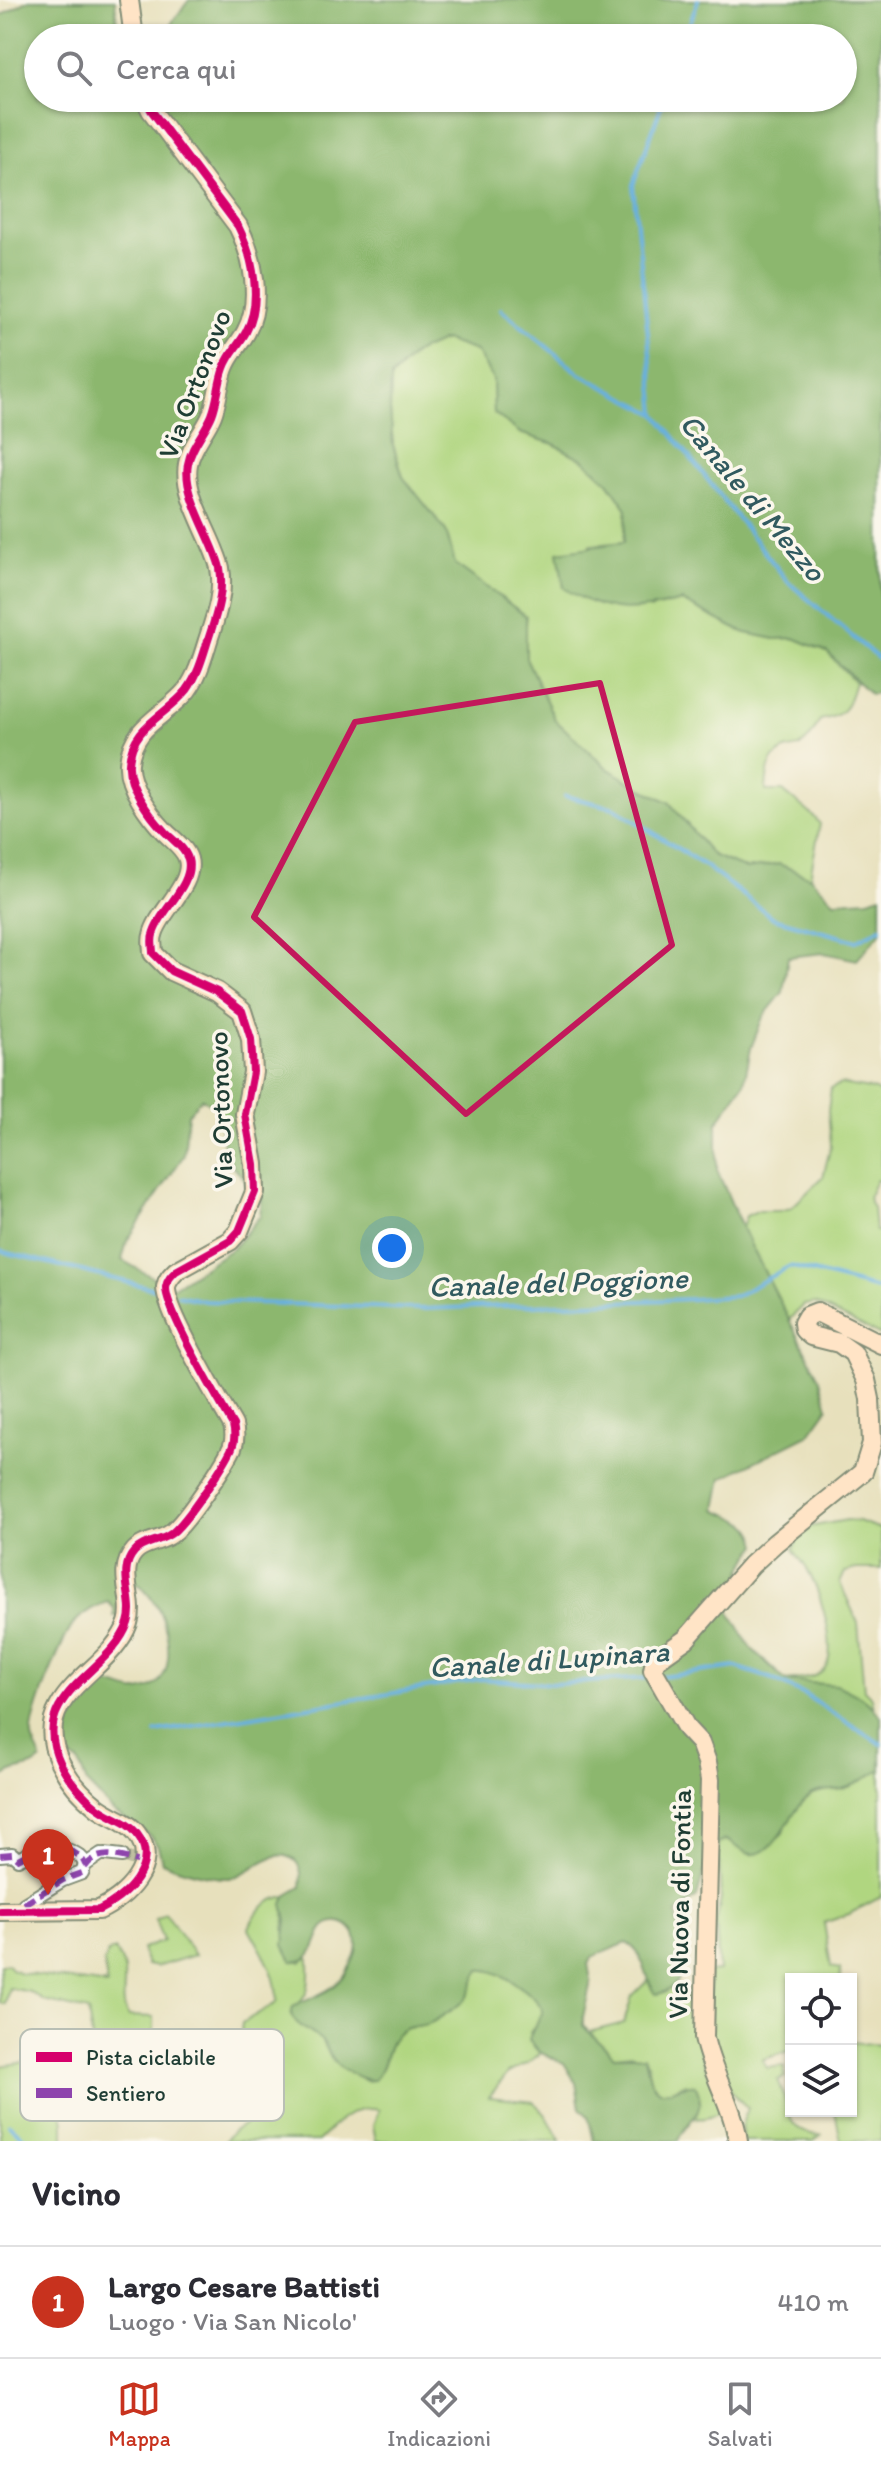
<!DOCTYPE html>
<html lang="it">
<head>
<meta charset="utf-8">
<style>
	:root { --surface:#fff; --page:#f7f7f7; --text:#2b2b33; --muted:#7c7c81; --line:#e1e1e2; --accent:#c8321e }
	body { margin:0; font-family:Itim,sans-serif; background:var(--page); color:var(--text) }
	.controls { position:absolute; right:24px; bottom:24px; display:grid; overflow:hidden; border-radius:0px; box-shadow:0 2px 6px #0004 }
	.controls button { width:72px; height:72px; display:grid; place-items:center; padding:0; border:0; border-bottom:2px solid var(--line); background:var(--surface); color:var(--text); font:40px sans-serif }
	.you { position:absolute; left:392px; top:1248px; width:28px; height:28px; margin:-20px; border:6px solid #fff; border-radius:50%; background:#1a73e8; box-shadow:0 0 0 12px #1a73e833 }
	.badge { display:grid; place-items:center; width:52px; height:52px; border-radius:50%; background:var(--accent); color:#fff; font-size:26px; font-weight:700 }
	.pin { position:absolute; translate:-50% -66px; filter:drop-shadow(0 2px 4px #0008) }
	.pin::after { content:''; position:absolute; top:42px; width:28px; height:24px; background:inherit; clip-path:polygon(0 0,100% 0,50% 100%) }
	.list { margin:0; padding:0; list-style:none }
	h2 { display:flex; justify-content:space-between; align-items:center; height:104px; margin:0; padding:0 32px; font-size:34px }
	h2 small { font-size:26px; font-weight:400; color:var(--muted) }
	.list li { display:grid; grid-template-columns:52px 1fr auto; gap:24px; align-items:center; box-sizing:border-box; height:112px; padding:0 32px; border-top:2px solid var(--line) }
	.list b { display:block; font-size:30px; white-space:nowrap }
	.list p { margin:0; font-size:26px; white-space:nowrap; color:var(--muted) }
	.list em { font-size:26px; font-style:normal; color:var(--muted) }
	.icon { flex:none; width:44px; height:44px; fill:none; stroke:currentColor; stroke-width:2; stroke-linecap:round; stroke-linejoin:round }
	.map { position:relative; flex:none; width:881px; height:2141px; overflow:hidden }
	.search { position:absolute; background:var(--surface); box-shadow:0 2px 6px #0004; left:24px; right:24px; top:24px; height:88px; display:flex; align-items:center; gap:20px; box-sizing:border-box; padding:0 28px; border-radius:44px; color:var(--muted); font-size:30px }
	.sheet { height:216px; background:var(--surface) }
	nav { display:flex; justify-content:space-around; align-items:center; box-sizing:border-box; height:112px; border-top:2px solid var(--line); background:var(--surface); font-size:22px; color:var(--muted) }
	nav a { display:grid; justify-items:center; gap:4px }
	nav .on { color:var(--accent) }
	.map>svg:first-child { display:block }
	.green { fill:#b0d680; stroke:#688a5a; stroke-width:2 }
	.forest { fill:#8cb76e; stroke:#567a51; stroke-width:2; fill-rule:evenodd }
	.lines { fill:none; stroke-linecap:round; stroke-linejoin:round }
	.stream { stroke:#67b0df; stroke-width:4 }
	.street-tunnel { stroke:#bfbfa1; stroke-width:12; stroke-dasharray:12 6; stroke-linecap:butt }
	.street-casing { stroke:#838e78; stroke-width:16 }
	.secondary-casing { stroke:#838e78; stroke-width:22 }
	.street { stroke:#fff; stroke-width:12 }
	.secondary { stroke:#ffe4c6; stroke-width:18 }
	.quiet { stroke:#8e44ad; stroke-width:6; stroke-dasharray:12 6; stroke-linecap:butt }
	.cycleway-casing { stroke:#fbf7ec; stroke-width:13 }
	.cycleway { stroke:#d6006c; stroke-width:8 }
	.marked { fill:none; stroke:#c2185b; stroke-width:6; stroke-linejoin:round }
	.labels { text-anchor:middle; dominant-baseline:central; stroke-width:7; stroke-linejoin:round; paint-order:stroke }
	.street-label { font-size:28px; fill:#1f3d34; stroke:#fbf7ec }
	.water-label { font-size:30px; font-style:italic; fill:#315a5f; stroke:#fbf7ec }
	.key { fill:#fbf7ec; stroke:#b9bfb5; stroke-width:2 }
	.key-label { font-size:22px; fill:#1f3d34 }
</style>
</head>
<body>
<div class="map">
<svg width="881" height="2141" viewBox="0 0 881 2141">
	<rect width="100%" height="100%" fill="#fbf7ec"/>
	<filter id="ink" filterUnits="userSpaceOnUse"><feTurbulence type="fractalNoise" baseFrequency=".0125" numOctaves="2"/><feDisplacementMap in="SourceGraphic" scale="16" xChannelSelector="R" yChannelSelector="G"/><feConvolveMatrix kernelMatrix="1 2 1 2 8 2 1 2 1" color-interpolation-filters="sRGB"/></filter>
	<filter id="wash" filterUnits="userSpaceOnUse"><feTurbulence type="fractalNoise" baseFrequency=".006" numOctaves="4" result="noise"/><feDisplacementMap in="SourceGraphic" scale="32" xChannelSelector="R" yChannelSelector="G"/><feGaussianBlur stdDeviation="1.8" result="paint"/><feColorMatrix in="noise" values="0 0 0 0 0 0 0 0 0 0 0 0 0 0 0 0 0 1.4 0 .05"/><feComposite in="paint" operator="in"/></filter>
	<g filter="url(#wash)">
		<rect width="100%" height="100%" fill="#e7e0bc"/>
		<g class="green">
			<path d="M444,340L476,351L493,379L494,413L520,433L554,444L584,460L608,482L627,509L624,542L591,545L650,609L682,601L742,632L775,639L794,638L827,652L855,682C848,706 846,716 820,720C815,729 810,741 800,746C800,747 789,749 788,749C768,755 767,773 766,791H783C796,803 809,809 820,824L810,877L779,864L746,869L712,855L669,802L638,787L607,768L555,720L526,658V616L455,564L446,531L403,477L393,445L390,410L391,377L415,353Z"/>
			<path d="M841,1084L875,1090L881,1094V1181L876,1180L868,1198L873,1208L875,1230L881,1233V1336L815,1303L804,1305L789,1320L742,1228L746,1216L757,1211H779L791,1208L823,1177L831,1145L828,1111L831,1088Z"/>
			<path d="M847,1520L858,1521L881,1529V1569H856L845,1572L840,1583L858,1623L864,1690L872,1698L874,1708L861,1697L786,1681C798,1679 814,1679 822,1672C841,1655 820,1595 811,1576C806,1566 799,1558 793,1549L803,1528Z"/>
			<path d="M881,1769V1897L849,1914L824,1923L831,1967L840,1969L841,1979H791V2050L762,2060L767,2068L784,2066L785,2077L778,2080C791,2106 782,2134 821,2135L813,2141H743L741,2126L748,2108C702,2068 711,2027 709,1972L719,1971L716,1923L721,1899L718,1842L726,1840L741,1849L771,1845L782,1835L793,1811L812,1794L858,1782Z"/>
			<path d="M286,1896C282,1907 288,1917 284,1929L301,1962L309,1957C309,1977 312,1997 293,2008L324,2043L331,2058L337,2064L366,2081L374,2080C389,2064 384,2048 396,2035C408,2023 423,2029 436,2020C447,2013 463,2004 469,1992C474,1984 474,1977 480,1970C498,1968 535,1994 543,2010L541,2019L530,2031L534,2047L541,2053L528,2063L508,2073L489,2097L534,2102L546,2115L561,2141H376L373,2125L379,2110C353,2104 336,2124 318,2141H225C231,2129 244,2127 253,2117L252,2103L257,2079C247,2066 239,2039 242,2023L276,2003C280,1976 261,1951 249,1928C255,1911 269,1899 286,1896Z"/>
			<path d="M165,1913L195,1955L156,1967L147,1965L142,1949L163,1941L155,1919Z"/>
			<path d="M115,1950C134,1973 116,1997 128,2016L154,2017V2029L150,2037C131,2048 115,2050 93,2046L88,2011L44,2001L30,1992L9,1988L5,2004L0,2003V1964H8L11,1969L21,1973L107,1985L104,1962L108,1952Z"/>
			<path d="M648,1980L651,1987L665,1993L671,1988L687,1992V2010L696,2009C694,2045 710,2077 722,2110C713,2116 706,2120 695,2118L698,2110L686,2083L670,2091L662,2092L650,2081L648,2064L631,2054L614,2056L589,2032L624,2023L632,1996Z"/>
			<path d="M851,2042L881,2045V2141H841L835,2111H851Z"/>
			<path d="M56,2054L59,2080L57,2097L64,2122V2141H18L16,2139L0,2141V2066L46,2059Z"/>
		</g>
		<path class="forest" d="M29,0H115L118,38H38V98H843V38H167L173,21L189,0H881L880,693L870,694L827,652L794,638L775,639L742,632L682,601C635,613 606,616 564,588L558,552L624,542L627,509L608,482L584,460L554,444L520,433L494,413L493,379L476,351L444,340L415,353L391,377L390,410L393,445L403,477L446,531L455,564L526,616V658L555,720L607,768L638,787L669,802L712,855L746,869L779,864L810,877L834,901L868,899L881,895V932L857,960L824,953L788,957L783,992L763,1017L751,1048L744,1083L717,1123V1170L742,1228L820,1380L828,1407L808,1435L722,1478L716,1509C736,1520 753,1519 758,1545L749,1556L726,1605L750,1647L786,1681L837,1685L861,1697L874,1708L881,1717V1769C869,1776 856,1786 842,1789C833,1791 821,1789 812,1794C791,1805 776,1863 747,1853C739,1850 734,1843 726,1840L711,1846L697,1897L677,1913C675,1927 684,1936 685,1950C686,1970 678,1992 656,1994C644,1978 645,1951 626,1943L592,1957L588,1964L591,1981L583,2017V2026L614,2056H644C648,2065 647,2074 652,2083C661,2102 680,2082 695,2085C710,2112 686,2120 678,2141H594L588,2116L580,2108L576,2083L564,2063L541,2053L529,2040C531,2028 540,2022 543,2010C535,1994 498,1968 480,1970C473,1978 473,1989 466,1998C460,2006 445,2014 436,2020C423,2029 408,2023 396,2035C384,2048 389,2063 374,2080C363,2081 342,2070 334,2062C328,2056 328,2046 321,2040C311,2032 298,2027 291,2016L293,2007C321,1992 340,1992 354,1958C357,1951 358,1941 355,1934C351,1926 343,1921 334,1922C311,1925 323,1964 292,1961L284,1945L287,1921L283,1904L286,1896L301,1887C302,1879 302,1870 297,1863C278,1840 250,1876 229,1878C212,1879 178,1869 162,1862L158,1846L149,1835L113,1811L87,1784L78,1761L70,1758C61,1733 72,1716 88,1697C92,1693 96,1686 102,1684C112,1681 126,1693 138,1691C178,1687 171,1636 159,1610C154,1600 147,1593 140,1585L132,1584L122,1615L114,1616V1608L108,1602C97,1605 85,1612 76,1621C62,1637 34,1709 32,1731C30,1743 39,1749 41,1760C29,1772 17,1765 0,1779V16ZM201,1098L218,1109L224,1149L233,1167L262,1197L260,1216L233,1248L172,1288L122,1260L127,1241L184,1155L188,1114Z"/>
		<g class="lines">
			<g class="stream">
				<path d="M685,38L698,0"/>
				<path d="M664,98L633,185L656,414L788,582L881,661"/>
				<path d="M501,309L580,374L656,414"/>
				<path d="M565,796L615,808L705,866L773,918L856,941L881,928"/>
				<path d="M0,1251L155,1289"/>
				<path d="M178,1295L205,1301L422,1309L693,1299L736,1296L790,1266L881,1290"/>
				<path d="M662,1677L736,1667L770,1678L805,1695L881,1744"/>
				<path d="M156,1732L480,1679L555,1684L649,1678"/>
				<path d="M9,2124L27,2141"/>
			</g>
		</g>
	</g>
	<g filter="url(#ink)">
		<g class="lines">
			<path class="street-tunnel" d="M122,1856L134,1860"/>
			<defs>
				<g id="street">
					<path d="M105,1854L122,1856"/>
					<path d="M0,1855L12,1854L18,1859C26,1855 36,1850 44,1848C58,1846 82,1851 85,1865"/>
					<path d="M24,1904L63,1880L82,1873L85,1865L101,1854"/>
				</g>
				<g id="secondary">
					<path d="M129,0L134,38"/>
					<path d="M0,1911L99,1910C124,1899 161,1864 137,1834C128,1821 109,1817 97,1807C69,1785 39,1743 59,1707C76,1676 116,1657 128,1623C136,1600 116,1572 134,1552C143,1541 161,1542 172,1533C187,1521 223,1467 232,1448C235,1441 235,1433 233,1425C219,1401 165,1310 166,1287C167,1280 171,1276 176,1271L230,1241L239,1231L255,1192L254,1164L245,1114L253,1072L251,1039L242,1011L217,992L171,971L153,953C153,947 151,941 153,935C158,912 195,884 188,859C185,848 173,840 165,832C150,816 127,786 129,763C132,725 166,716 187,690C199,674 204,652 210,634C217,613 224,591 220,568C213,538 182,496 188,464C191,446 205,432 212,415C218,400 218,384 224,368C229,354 239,345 246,332C263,301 253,256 238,226L151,110L145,98"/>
					<path d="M738,2141C733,2105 711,2073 704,2037L710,1780L707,1762L700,1743L687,1729L653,1670L655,1661L686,1639L751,1565L775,1543L863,1472L872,1443L870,1399L866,1380L853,1353L839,1343L811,1336L804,1330L803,1323L807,1316L817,1312L881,1344"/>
				</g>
			</defs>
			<use href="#street" class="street-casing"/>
			<use href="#secondary" class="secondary-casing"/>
			<use href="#street" class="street"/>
			<use href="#secondary" class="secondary"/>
			<g class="quiet">
				<path d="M0,1855L12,1854L18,1859C26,1855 36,1850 44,1848C58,1846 82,1851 85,1865"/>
				<path d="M24,1904L63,1880L82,1873C94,1846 120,1856 144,1863"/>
			</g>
			<defs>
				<path id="cycleway" d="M0,1911L99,1910C124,1899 161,1864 137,1834C128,1821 109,1817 97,1807C69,1785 39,1743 59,1707C76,1676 116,1657 128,1623C136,1600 116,1572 134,1552C143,1541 161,1542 172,1533C187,1521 223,1467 232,1448C235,1441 235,1433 233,1425C219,1401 165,1310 166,1287C167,1280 171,1276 176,1271L230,1241L239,1231L255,1192L254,1164L245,1114L253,1072L251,1039L242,1011L217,992L171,971L153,953C153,947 151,941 153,935C158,912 195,884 188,859C185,848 173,840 165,832C150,816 127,786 129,763C132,725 166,716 187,690C199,674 204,652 210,634C217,613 224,591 220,568C213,538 182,496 188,464C191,446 205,432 212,415C218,400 218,384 224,368C229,354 239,345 246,332C263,301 253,256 238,226L151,110L145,98"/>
			</defs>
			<use href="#cycleway" class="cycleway-casing"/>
			<use href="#cycleway" class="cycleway"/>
		</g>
	</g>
	<path class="marked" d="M600,683L672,945L466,1114L254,917L355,722Z"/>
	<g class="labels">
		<g class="street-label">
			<text transform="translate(194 384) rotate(-69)">Via Ortonovo</text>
			<text transform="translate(220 1110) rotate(-92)">Via Ortonovo</text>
			<text transform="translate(679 1904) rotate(-89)">Via Nuova di Fontia</text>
		</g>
		<g class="water-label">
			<text transform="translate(753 497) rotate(50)">Canale di Mezzo</text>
			<text transform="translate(558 1282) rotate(-2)">Canale del Poggione</text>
			<text transform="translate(549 1659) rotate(-4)">Canale di Lupinara</text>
		</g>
	</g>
	<rect x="20" y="2029" width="264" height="92" rx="12" class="key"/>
	<rect x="36" y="2052" width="36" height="10" fill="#d6006c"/>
	<rect x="36" y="2088" width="36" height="10" fill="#8e44ad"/>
	<g class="key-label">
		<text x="86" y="2065">Pista ciclabile</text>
		<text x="86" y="2101">Sentiero</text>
	</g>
</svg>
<div class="controls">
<button><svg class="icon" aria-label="locate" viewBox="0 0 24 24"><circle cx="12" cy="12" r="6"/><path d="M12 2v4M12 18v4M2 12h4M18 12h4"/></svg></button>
<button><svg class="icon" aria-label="layers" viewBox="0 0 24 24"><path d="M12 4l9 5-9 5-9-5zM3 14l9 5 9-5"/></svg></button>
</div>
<div class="you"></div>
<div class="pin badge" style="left:48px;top:1895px">1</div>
<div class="search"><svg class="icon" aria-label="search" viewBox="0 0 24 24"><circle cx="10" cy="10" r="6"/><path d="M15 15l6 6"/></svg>Cerca qui</div>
</div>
<section class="sheet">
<h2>Vicino<small></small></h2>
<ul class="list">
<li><span class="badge">1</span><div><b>Largo Cesare Battisti</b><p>Luogo · Via San Nicolo'</p></div><em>410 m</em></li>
</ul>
</section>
<nav>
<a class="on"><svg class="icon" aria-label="map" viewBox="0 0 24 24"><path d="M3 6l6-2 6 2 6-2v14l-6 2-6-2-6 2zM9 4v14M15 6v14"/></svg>Mappa</a>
<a><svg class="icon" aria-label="directions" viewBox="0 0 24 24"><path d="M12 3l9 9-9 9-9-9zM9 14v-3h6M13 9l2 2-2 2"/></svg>Indicazioni</a>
<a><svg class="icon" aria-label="saved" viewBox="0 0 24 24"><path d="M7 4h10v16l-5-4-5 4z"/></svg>Salvati</a>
</nav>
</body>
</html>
